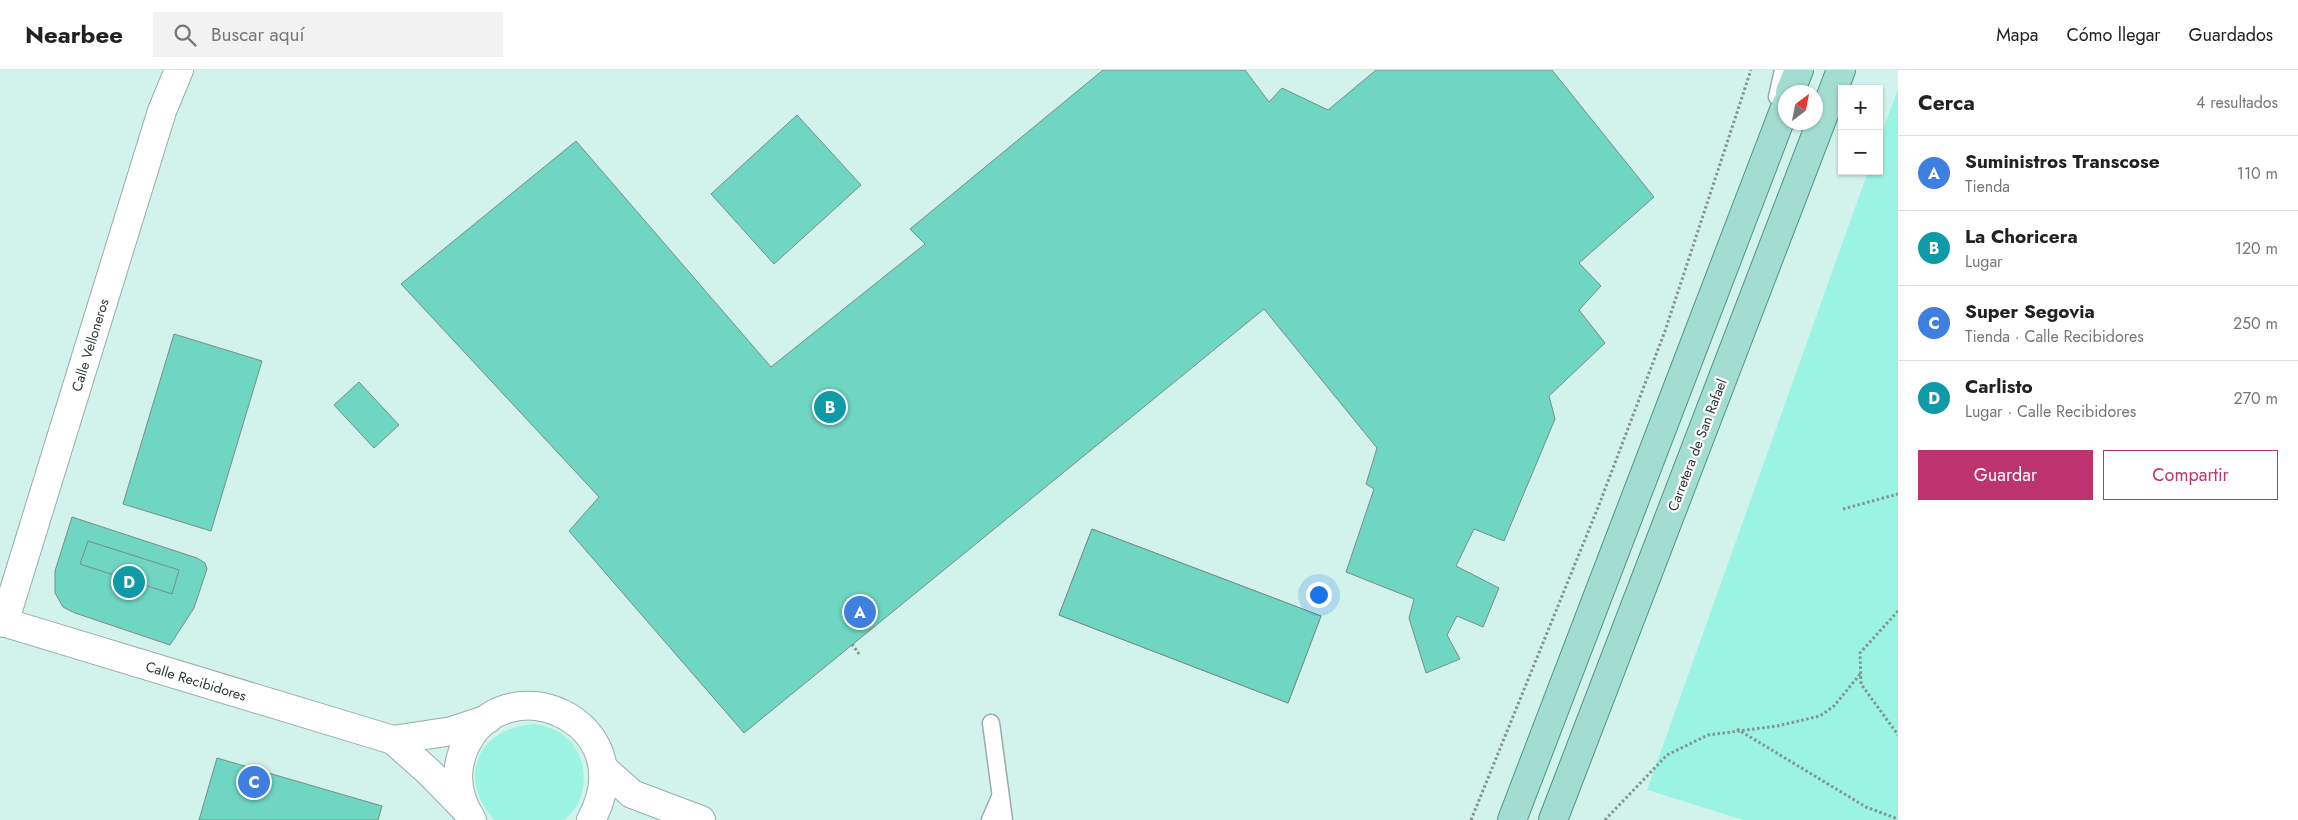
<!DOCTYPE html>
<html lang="es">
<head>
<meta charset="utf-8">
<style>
	:root { --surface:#fff; --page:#f2f2f2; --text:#222; --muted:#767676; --line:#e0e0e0; --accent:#bd336d }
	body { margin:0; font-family:Jost,sans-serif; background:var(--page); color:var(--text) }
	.controls { position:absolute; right:15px; top:15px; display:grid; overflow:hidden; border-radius:0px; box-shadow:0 1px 4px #0004 }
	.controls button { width:45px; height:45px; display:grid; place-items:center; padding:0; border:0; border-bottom:1px solid var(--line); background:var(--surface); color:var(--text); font:25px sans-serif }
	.compass { position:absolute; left:1778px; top:15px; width:45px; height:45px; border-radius:50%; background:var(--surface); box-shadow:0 1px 4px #0004; rotate:32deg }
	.you { position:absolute; left:1318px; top:524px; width:18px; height:18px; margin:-12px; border:4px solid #fff; border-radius:50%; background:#1a73e8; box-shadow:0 0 0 8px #1a73e833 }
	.badge { display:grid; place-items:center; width:32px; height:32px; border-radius:50%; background:var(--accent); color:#fff; font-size:16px; font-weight:700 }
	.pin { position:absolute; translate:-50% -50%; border:2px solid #fff; box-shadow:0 1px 5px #0006 }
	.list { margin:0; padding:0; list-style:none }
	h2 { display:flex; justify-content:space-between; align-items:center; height:65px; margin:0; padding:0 20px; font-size:21px }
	h2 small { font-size:16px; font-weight:400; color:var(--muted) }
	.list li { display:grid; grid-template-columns:32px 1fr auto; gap:15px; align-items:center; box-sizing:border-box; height:75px; padding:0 20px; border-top:1px solid var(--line) }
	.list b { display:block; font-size:19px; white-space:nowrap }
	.list p { margin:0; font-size:16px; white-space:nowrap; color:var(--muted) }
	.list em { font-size:16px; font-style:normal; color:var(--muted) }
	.actions { display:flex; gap:10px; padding:15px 20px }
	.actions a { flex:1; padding:11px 0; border:1px solid var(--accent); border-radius:0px; text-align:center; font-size:18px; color:var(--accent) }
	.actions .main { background:var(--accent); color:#fff }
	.icon { flex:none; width:28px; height:28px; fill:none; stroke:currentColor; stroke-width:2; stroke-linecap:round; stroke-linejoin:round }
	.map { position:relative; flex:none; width:1898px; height:750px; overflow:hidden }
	header { display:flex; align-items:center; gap:30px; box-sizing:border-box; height:70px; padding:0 25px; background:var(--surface); border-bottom:1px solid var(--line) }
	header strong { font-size:24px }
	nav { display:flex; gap:28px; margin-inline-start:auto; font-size:18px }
	.search { width:350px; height:45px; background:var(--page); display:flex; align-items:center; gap:12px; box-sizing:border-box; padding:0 18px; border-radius:0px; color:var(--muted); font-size:19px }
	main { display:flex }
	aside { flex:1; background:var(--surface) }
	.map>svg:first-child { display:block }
	.built { fill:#d2f3eb; fill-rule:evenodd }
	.green { fill:#9bf4e1 }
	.building { fill:#6fd6c2; stroke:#788e88 }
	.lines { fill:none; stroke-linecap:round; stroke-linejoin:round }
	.lane-casing { stroke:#97ada8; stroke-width:19 }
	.street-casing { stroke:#97ada8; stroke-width:30 }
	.primary-casing { stroke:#529386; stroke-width:30 }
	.path { stroke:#849490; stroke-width:3; stroke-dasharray:2.5 2.5; stroke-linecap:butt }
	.lane { stroke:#fff; stroke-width:16 }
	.street { stroke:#fff; stroke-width:28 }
	.primary { stroke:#a3dcd1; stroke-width:28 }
	.labels { text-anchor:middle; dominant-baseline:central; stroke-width:4.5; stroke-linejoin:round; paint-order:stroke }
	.street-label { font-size:14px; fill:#2e3735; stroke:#fff }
</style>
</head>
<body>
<header>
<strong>Nearbee</strong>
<div class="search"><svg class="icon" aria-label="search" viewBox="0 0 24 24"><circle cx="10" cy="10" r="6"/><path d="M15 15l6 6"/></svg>Buscar aquí</div>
<nav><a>Mapa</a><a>Cómo llegar</a><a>Guardados</a></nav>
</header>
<main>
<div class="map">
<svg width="1898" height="750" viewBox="0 0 1898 750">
	<rect width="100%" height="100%" fill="#e6fdf7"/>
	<path class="built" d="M0,0H1898V18L1879,71V19H1842V101H1868L1647,720L1743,750H0ZM1786,22H1816V52H1786Z"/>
	<g class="green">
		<path d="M1898,18V750H1743L1647,720L1868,101H1879V71Z"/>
		<path d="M534,654C545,656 557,659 566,667C590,689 590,730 564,750H494C456,707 478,658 534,654Z"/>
	</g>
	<g class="building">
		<path d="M1103,0H1245L1269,32L1282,18L1328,40L1376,0H1552L1654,127L1579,193L1601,216L1579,240L1605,273L1549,326L1555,349L1504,471L1474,459L1456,496L1499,518L1483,557L1457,546L1447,565L1460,589L1426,603L1409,548L1414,529L1346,502L1374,419L1366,414L1377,378L1264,239L744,663L569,461L599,427L401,214L576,71L771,297L925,174L910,159Z"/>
		<path d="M797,45L861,115L774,194L711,124Z"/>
		<path d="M174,264L262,291L211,461L123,434Z"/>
		<path d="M359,312L399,355L374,378L334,335Z"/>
		<path d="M72,447L197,488L205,493L207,499L194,538L170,575L75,543L63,537L55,523V501Z"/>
		<path d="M1092,459L1321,546L1288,633L1059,545Z"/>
		<path d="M1092,459L1321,546L1288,633L1059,545Z"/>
		<path d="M88,471L179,500L172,524L80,494Z"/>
		<path d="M217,688L382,736L378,750H199Z"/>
	</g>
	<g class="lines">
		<defs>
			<g id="lane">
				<path d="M1777,27L1783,0"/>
				<path d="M991,653L1004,750"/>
				<path d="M990,750L1000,727"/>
			</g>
			<g id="street">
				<path d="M0,551L393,670L452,661L488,649"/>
				<path d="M4,553L162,41L179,0"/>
				<path d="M393,670L430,703L464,738"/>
				<path d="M603,698L632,724L701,750"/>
				<path d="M472,750C458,729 454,705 463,681C500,589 646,650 591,750"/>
			</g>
			<g id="primary">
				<path d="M1790,22L1799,0"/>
				<path d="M1512,750L1786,35"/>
				<path d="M1553,750L1841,0"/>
			</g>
		</defs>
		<use href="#lane" class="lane-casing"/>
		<use href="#street" class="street-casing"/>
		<use href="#primary" class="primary-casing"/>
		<g class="path">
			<path d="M1843,439L1898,424"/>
			<path d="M1898,541L1860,583L1861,614L1898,665"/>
			<path d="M852,574L859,584"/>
			<path d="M1737,659L1866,737L1898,749"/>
			<path d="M1471,750L1599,435L1665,261L1751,0"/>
			<path d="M1605,750L1667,685L1708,665L1777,656L1820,646L1834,636L1861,603"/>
		</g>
		<use href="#lane" class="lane"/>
		<use href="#street" class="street"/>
		<use href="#primary" class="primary"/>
	</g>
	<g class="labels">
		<g class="street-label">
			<text transform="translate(90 275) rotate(-73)">Calle Velloneros</text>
			<text transform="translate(1697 375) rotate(-69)">Carretera de San Rafael</text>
			<text transform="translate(196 611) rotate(17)">Calle Recibidores</text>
		</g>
	</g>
</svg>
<div class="controls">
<button>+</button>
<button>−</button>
</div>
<svg class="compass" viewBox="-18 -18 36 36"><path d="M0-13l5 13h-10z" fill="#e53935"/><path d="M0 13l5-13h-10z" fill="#767676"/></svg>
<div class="you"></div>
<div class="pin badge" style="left:860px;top:542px;background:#3f7fe0">A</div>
<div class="pin badge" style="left:830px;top:337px;background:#0f9aa8">B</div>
<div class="pin badge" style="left:254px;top:712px;background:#3f7fe0">C</div>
<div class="pin badge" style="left:129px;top:512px;background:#0f9aa8">D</div>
</div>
<aside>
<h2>Cerca<small>4 resultados</small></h2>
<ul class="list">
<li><span class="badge" style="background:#3f7fe0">A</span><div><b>Suministros Transcose</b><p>Tienda</p></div><em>110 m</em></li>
<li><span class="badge" style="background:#0f9aa8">B</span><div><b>La Choricera</b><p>Lugar</p></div><em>120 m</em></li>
<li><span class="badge" style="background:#3f7fe0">C</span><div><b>Super Segovia</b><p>Tienda · Calle Recibidores</p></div><em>250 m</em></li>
<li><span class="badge" style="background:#0f9aa8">D</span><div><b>Carlisto</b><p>Lugar · Calle Recibidores</p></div><em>270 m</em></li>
</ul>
<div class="actions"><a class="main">Guardar</a><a>Compartir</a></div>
</aside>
</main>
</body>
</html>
